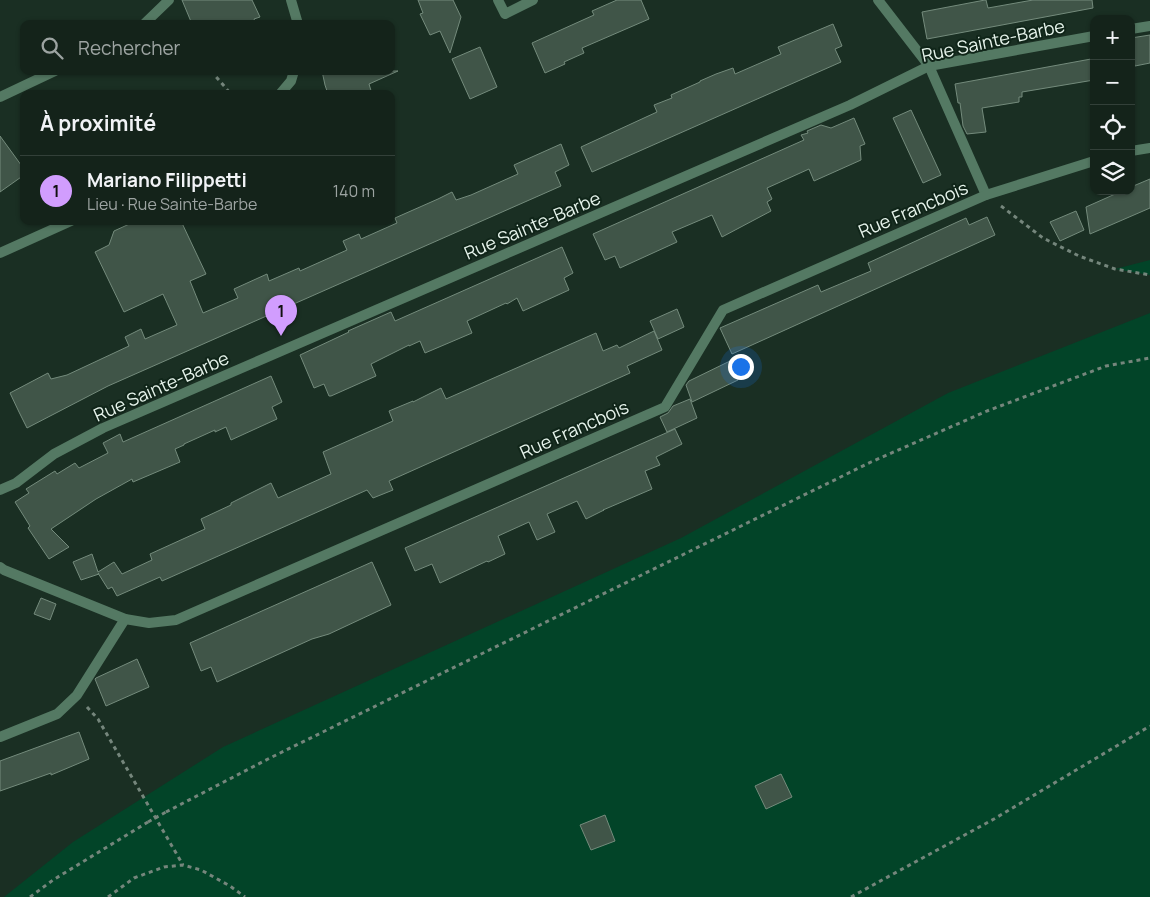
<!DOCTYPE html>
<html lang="fr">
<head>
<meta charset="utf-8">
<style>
	:root { --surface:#14231a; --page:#1d2b23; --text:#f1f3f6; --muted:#9da4a2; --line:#334039; --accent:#d19dfe }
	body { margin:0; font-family:Manrope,sans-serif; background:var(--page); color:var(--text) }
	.controls { position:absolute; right:15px; top:15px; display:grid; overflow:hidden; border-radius:10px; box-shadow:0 1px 4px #0004 }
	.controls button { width:45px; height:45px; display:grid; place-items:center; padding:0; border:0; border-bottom:1px solid var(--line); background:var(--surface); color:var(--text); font:25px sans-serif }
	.you { position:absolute; left:740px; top:366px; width:18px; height:18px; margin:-12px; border:4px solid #fff; border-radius:50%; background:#1a73e8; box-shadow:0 0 0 8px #1a73e833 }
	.badge { display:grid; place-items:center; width:32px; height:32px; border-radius:50%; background:var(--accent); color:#111; font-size:16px; font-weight:700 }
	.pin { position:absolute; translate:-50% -41px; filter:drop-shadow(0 1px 2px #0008) }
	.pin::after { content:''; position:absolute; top:26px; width:18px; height:15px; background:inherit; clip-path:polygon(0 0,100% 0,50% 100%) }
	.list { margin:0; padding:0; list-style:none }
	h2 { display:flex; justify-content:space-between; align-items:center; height:65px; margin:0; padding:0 20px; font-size:21px }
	h2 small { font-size:16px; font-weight:400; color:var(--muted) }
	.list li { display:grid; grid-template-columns:32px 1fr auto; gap:15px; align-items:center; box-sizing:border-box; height:70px; padding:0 20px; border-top:1px solid var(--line) }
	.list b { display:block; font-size:19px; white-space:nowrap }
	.list p { margin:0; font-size:16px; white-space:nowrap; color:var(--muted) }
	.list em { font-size:16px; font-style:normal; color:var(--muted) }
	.icon { flex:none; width:28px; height:28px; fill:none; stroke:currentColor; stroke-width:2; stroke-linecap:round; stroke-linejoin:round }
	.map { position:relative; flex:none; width:1150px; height:897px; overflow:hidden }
	.search { position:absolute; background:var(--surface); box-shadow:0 1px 4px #0004; left:20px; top:20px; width:375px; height:55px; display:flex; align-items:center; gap:12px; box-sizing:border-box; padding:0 18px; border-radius:10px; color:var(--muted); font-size:19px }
	.panel { position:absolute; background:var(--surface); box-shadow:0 1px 4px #0004; left:20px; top:90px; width:375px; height:135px; border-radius:10px }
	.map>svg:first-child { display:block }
	.green { fill:#024428 }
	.building { fill:#405548; stroke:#748b7c }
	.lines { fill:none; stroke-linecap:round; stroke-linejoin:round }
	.path { stroke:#75867c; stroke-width:3; stroke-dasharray:4 4; stroke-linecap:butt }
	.lane { stroke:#547963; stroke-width:10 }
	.street { stroke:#547963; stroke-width:10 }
	.path-bridge { stroke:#75867c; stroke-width:3; stroke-dasharray:4 4; stroke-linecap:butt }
	.labels { text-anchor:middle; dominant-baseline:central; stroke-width:4; stroke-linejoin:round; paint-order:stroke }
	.street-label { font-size:18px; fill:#e6f3eb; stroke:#102519 }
</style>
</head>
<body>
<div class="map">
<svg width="1150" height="897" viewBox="0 0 1150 897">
	<rect width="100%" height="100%" fill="#1a2f23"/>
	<g class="green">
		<path d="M1150,260V275L1115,269Z"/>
		<path d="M1150,313V897H4L73,842L223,747L681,538L948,393Z"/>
	</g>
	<g class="building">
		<path d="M182,0H252L260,17L254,19L256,24H192Z"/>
		<path d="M418,0H453L461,17L450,53L440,31L430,35L420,14L423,13Z"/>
		<path d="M617,0H641L649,19L582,48L584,53L564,62L565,64L545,73L532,43L594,15L592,11Z"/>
		<path d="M985,0H986L988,8L1033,0H1092L1093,8L927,39L922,12Z"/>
		<path d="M833,24L842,46L835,49L841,62L592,172L581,147L657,112L654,105L672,98L671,95L700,82V81L716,74L733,68L735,74L781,54L778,47Z"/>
		<path d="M1150,35V63L1135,66L1131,48V38Z"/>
		<path d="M480,47L497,87L470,99L452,59Z"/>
		<path d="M1091,59L1094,80L1022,92V97H1019V102L982,108L986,132L967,134L963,126L960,103H958L955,84Z"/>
		<path d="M322,71H398L369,84L372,94H328L325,85Z"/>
		<path d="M911,110L941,175L923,183L893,118Z"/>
		<path d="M854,118L865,144L860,146L861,160L814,181L809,169L767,188L772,199L767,202L771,211L722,237L712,215L672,232L677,242L620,268L615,256L605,260L593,234L804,140L801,135L808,133L807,131L821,125L831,128Z"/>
		<path d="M0,136L24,169V175L0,192Z"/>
		<path d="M561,144L569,165L555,172L561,186L108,386L27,428L19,412L10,393L48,373L51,379L67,375L129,346L125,337L141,329L145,339L177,325L163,294L124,312L95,252L109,245L114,231L136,221H181L206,274L190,281L203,313L238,298L234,289L267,274L269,281L299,268L300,271L347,250L343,241L359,234L361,239L397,223L395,218L438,199L452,192L456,200L471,195L518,174L514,165Z"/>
		<path d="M1150,179V208L1090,234L1086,207L1122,191H1131V187Z"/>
		<path d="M1076,211L1084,230L1060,241L1050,222Z"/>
		<path d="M987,217L995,235L732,354L720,328L818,285L821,292L871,271L868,263L966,218L969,225Z"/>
		<path d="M562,247L573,273L564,278L569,290L523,311L517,298L507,304L506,303L467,321L472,333L425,353L420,341L409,346V345L371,364L376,376L331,396H329L324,384L314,388L300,355L349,332L348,331L391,312L395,321Z"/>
		<path d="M677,309L684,327L658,339L650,321Z"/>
		<path d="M654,331L662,350L627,366L630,373L389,481L393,490L373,498L367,490L162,581L160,577L117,596L112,587L108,589L98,573L99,574L81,580L73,562L92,554L98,572L114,562L122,574L152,560L150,554L205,529L201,519L231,505V503L271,483L278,498L331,474L323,452L393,421L389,411L413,401V402L441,388L446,399L596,333L603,351L617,345L619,348Z"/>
		<path d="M730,361L738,380L692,402L686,385L689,381Z"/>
		<path d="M271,376L282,402L272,407L277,419L231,440L226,427L215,432V430L184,444V445L175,449L180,462L133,482L132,479L96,499L51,529L69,547L49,559L28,528L30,526L15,502L29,493L26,489L55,471L57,474L75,463L79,468L108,453L103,443L120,434L123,442Z"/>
		<path d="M690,399L697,418L667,432L660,417L668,413L673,406Z"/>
		<path d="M675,429L682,444L656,457L660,465L645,471L652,489L603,510H604L586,519L577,501L547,514L555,532L537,540L529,522L498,536L505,554L488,562L487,561L440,583L432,564L415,571L405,548Z"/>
		<path d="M372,562L391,605L329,634L312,639L217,682L211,667L201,671L190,643Z"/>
		<path d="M41,598L56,604L50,620L34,614Z"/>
		<path d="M137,659L149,687L106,706L95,679L96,678Z"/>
		<path d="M79,732L89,759L51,775V773L0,791V761Z"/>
		<path d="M781,774L792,797L766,809L755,786Z"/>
		<path d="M605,815L615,841L591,850L580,825Z"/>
	</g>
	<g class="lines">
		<g class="path">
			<path d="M211,71L231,94"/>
			<path d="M1001,206L1043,238L1079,256L1115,269L1150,275"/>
			<path d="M87,707L98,719L183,865"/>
			<path d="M166,812L268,759L871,462L987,411L1106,366L1150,358"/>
			<path d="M30,897L53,880L148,822"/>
			<path d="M108,897L134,878L164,867L183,865L201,870L230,886L245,897"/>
			<path d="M851,897L994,819L1150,726"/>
		</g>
		<path class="lane" d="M878,0L929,66"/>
		<g class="street">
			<path d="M291,0L298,24"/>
			<path d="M498,0L505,14L533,0"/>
			<path d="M144,24L169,0"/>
			<path d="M1131,29L1150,26"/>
			<path d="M929,66L986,195"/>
			<path d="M280,94L291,81L294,71"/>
			<path d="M0,97L55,71"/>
			<path d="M1131,151L1150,148"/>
			<path d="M0,253L71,221"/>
			<path d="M0,490L16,483L54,454L103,428L850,105L929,66L1094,36"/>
			<path d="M0,567L4,570L125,619L149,623L176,620L665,407L723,310L986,195L1094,161"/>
			<path d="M0,737L57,714L77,695L125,619"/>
		</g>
		<path class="path-bridge" d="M148,822L166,812"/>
	</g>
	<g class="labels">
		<g class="street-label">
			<text transform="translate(993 40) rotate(-12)">Rue Sainte-Barbe</text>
			<text transform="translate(913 209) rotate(-23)">Rue Francbois</text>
			<text transform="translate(532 225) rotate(-23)">Rue Sainte-Barbe</text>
			<text transform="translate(161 386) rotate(-24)">Rue Sainte-Barbe</text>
			<text transform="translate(574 429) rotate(-24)">Rue Francbois</text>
		</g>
	</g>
</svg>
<div class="controls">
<button>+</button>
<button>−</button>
<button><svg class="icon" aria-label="locate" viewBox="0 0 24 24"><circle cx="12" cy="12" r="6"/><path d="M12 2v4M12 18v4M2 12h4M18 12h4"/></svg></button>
<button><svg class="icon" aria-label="layers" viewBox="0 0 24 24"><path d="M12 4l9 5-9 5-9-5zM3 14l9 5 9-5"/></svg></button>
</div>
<div class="you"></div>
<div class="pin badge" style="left:281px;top:336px">1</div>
<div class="search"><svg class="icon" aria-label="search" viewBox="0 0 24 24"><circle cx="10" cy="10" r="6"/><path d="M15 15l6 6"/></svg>Rechercher</div>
<section class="panel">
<h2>À proximité<small></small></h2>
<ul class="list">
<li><span class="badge">1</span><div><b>Mariano Filippetti</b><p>Lieu · Rue Sainte-Barbe</p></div><em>140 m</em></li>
</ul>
</section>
</div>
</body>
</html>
